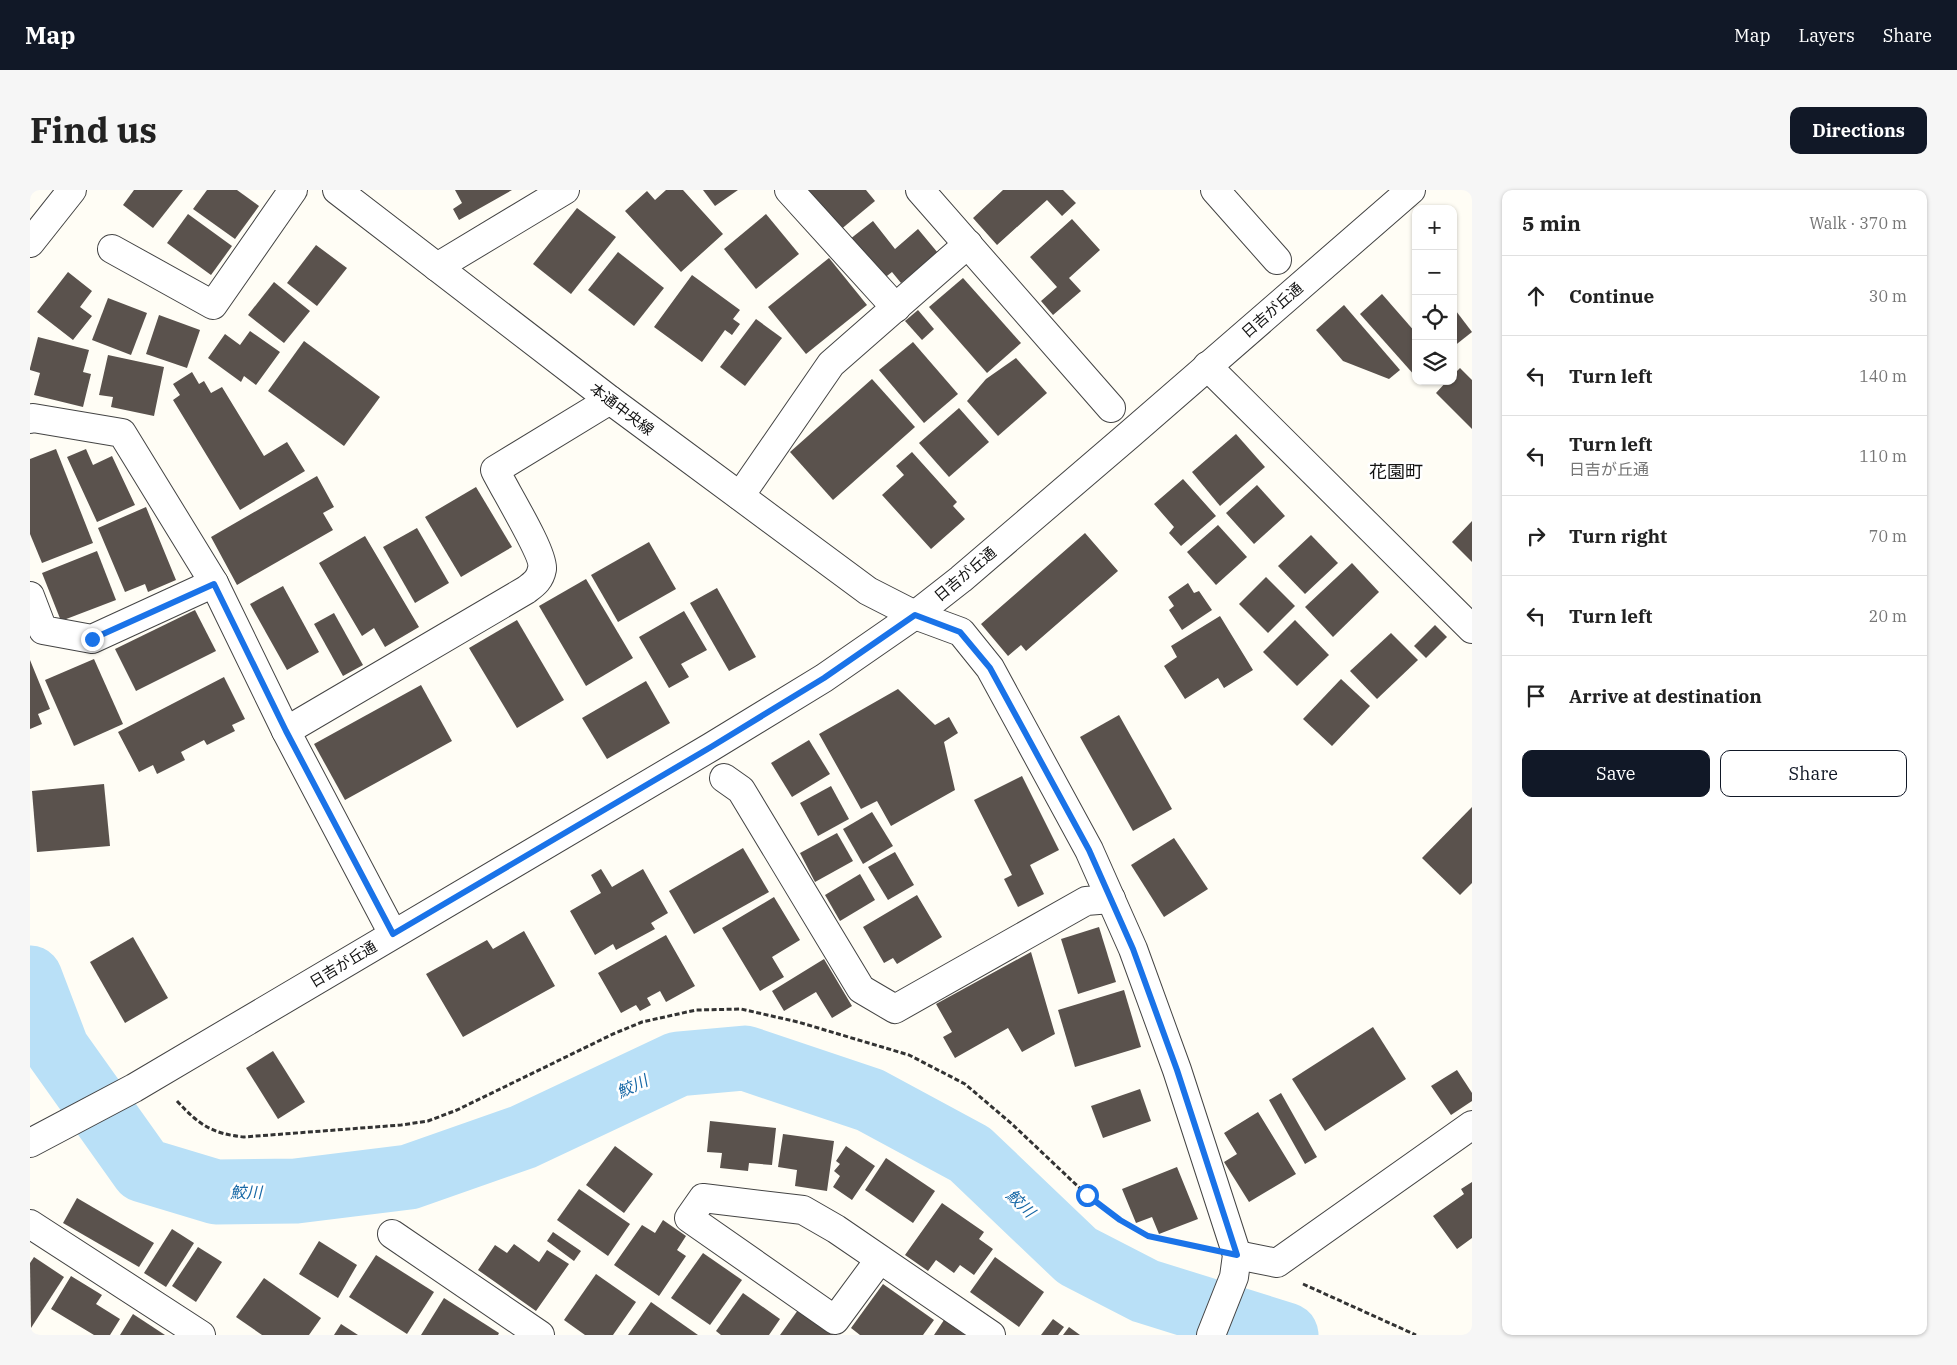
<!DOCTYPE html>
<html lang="en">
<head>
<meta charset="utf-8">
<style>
	:root { --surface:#fff; --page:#f6f6f6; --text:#222; --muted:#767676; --line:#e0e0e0; --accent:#111827 }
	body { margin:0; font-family:"IBM Plex Serif","Noto Sans JP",serif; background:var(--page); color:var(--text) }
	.controls { position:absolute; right:15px; top:15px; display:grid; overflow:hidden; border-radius:10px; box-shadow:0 1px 4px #0004 }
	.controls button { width:45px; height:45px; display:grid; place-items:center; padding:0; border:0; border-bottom:1px solid var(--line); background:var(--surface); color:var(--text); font:25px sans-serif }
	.stop { position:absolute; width:15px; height:15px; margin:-11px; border:4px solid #1a73e8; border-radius:50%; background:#fff }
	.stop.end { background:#1a73e8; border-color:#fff; box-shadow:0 1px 5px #0008 }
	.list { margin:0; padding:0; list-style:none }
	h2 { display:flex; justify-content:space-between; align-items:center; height:65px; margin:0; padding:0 20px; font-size:21px }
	h2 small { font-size:16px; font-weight:400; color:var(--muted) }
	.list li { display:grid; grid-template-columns:32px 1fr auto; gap:15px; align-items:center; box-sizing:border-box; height:80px; padding:0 20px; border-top:1px solid var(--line) }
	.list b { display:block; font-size:19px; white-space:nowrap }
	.list p { margin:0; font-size:16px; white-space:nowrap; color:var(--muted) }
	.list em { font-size:16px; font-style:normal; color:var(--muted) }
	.actions { display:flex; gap:10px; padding:15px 20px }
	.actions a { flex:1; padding:11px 0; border:1px solid var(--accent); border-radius:10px; text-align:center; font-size:18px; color:var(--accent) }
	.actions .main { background:var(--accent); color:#fff }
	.icon { flex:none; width:28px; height:28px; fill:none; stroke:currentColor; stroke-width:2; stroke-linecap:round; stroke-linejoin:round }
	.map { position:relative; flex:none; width:1442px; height:1145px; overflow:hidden; border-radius:10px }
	header { display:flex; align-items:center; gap:30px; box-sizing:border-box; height:70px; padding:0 25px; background:var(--accent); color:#fff }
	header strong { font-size:24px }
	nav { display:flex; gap:28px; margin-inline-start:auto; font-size:18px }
	.intro { display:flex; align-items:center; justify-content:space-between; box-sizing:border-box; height:120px; padding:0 30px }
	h1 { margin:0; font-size:35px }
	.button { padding:12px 22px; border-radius:10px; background:var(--accent); color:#fff; font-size:18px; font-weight:700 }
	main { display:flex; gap:30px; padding:0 30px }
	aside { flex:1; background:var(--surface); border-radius:10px; box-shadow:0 1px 4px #0004 }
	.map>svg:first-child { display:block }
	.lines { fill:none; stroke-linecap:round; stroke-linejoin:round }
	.river { stroke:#b9e0f7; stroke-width:65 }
	.building { fill:#5a524d }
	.minor-casing { stroke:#444; stroke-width:30 }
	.path { stroke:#333; stroke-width:3; stroke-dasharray:5 2.5; stroke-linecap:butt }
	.minor { stroke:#fff; stroke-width:28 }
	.route { stroke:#1a73e8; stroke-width:6 }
	.labels { text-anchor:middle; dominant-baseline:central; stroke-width:5; stroke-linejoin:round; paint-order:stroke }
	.street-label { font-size:15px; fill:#111; stroke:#fff }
	.water-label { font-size:16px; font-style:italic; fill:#1768a6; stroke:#fff }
	.quarter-label { font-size:18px; fill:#111; stroke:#fff }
</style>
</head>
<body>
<header>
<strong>Map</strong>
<nav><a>Map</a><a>Layers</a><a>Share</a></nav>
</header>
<div class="intro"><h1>Find us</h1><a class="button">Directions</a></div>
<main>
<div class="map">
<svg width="1442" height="1145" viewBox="0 0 1442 1145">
	<rect width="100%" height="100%" fill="#fffdf5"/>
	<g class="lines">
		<path class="river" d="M0,788L27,859L113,980L186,1002L266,1001L379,987L493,947L648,874L715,868L840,910L940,964L1047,1066L1115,1101L1256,1145"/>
	</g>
	<g class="building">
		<path d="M104,0H153L123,38L93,15Z"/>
		<path d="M177,0H207L229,16L205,49L163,19Z"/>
		<path d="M425,0H482L429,30L423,19L432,13Z"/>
		<path d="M636,0H653L693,44L651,82L595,21L617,1L625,10Z"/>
		<path d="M673,0H708L685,16Z"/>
		<path d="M773,0H836L845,11L809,41Z"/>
		<path d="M973,0H1033L1046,13L1032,26L1017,10L967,55L943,28Z"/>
		<path d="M547,18L586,47L541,104L503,74Z"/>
		<path d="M158,24L202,56L181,85L137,53Z"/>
		<path d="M736,24L769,64L726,99L694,59Z"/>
		<path d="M1042,29L1070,60L1039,88L1051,101L1023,125L1011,111L1027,97L1000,67Z"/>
		<path d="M843,31L865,59L888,39L908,63L871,93L862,82L848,93L815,53Z"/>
		<path d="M286,55L317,78L287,116L257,93Z"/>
		<path d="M588,62L634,98L604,136L558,100Z"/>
		<path d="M799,68L837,115L776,164L738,117Z"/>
		<path d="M38,82L62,101L50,117L62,126L43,150L7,122Z"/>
		<path d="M662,85L710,120L703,129L710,134L702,145L695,140L672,172L624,137Z"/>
		<path d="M933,88L991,153L957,183L899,117Z"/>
		<path d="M244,92L280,121L254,153L218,125Z"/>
		<path d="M1352,104L1386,143V187L1330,124Z"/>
		<path d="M78,108L117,123L101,165L62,150Z"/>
		<path d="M1314,115L1370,180L1359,189L1313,171L1286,140Z"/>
		<path d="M1423,117L1442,142L1423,157Z"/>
		<path d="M888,120L904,139L892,150L875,131Z"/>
		<path d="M129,125L170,140L157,178L116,164Z"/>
		<path d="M726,129L752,148L715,196L690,177Z"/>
		<path d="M220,141L250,162L226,195L214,186L211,192L178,168L195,144L210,155Z"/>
		<path d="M8,147L59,160L53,182L61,184L53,217L4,205L10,183L0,180V178Z"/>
		<path d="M274,151L350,207L314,256L238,201Z"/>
		<path d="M883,152L928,204L894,233L849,180Z"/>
		<path d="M78,165L134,177L124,226L81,217L83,207L69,205Z"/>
		<path d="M986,168L1017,203L968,246L937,211L956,189Z"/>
		<path d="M1430,178L1442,190V239L1406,203L1417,191H1423V185Z"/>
		<path d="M162,182L169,194L174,191L181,203L192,197L234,266L257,252L275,281L210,320L143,210L150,205L143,194Z"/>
		<path d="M842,189L885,237L803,310L760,262Z"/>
		<path d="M929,218L959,252L919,287L889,253Z"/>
		<path d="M1206,244L1235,277L1190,316L1162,282Z"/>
		<path d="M26,259L63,353L12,373L0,344V269Z"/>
		<path d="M56,259L63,275L82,266L105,315L67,332L37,267Z"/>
		<path d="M882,262L927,312L923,316L935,329L901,359L852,305L874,285L866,276Z"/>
		<path d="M287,286L304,317L293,323L303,340L207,395L181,347Z"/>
		<path d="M1153,289L1186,326L1151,356L1139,343L1144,337L1124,314Z"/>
		<path d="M1227,295L1255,326L1224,354L1196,323Z"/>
		<path d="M446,297L482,357L431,387L395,327Z"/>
		<path d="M116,317L146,390L118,402L115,394L95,402L68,338Z"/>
		<path d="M1442,331V372L1422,352Z"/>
		<path d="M1188,335L1217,367L1186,395L1157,362Z"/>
		<path d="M387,338L419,393L385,413L353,357Z"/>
		<path d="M1055,343L1088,381L996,461L991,455L978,466L951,434Z"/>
		<path d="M1281,345L1308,373L1275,404L1248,376Z"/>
		<path d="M335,346L389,437L355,457L344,438L332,446L289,373Z"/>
		<path d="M619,352L646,399L588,432L561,385Z"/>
		<path d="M67,361L86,410L31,431L12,383Z"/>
		<path d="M1322,373L1349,402L1303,447L1275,417Z"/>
		<path d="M1236,387L1265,416L1238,443L1209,414Z"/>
		<path d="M556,389L603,468L556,496L509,416Z"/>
		<path d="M1158,393L1164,403L1169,401L1182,420L1152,440L1139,420L1144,416L1138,407Z"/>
		<path d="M253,396L289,462L257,480L220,414Z"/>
		<path d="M687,398L726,467L699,481L660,413Z"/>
		<path d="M165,420L186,461L106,501L85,459Z"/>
		<path d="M654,421L677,460L651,474L659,487L639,498L609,447Z"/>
		<path d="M304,423L333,475L313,486L284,434Z"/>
		<path d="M1190,426L1223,480L1194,498L1188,488L1155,509L1134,476L1147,467L1141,456Z"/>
		<path d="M487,430L534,510L487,538L439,458Z"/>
		<path d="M1265,430L1299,465L1267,496L1233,462Z"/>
		<path d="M1405,435L1417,447L1396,468L1384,456Z"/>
		<path d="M1361,443L1388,470L1347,509L1320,481Z"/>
		<path d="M64,469L93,534L44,556L15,490Z"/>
		<path d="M0,470L20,519L8,524L12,534L0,539Z"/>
		<path d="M194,487L215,529L202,535L205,541L177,555L174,550L151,562L155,570L127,584L123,575L109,582L88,542Z"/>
		<path d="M1311,489L1340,516L1302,556L1273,529Z"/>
		<path d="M616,491L640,533L577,569L552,528Z"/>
		<path d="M391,495L422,551L315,610L284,554Z"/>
		<path d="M868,499L905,535L919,527L928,543L914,552L925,600L861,636L847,611L831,619L789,544Z"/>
		<path d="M1089,525L1142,619L1103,641L1050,547Z"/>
		<path d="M779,550L800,584L762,607L741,573Z"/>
		<path d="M992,586L1029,660L1000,675L1014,704L988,717L974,689L982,685L944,610Z"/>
		<path d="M74,594L80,656L7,662L2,601Z"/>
		<path d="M801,596L819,629L788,646L770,613Z"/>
		<path d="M1442,617V693L1430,705L1392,668Z"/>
		<path d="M842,622L863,656L833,674L813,639Z"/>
		<path d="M807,643L823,671L785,692L770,663Z"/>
		<path d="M1144,648L1178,699L1134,727L1101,675Z"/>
		<path d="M713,658L739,702L664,744L639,701Z"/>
		<path d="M865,662L884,695L858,710L838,677Z"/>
		<path d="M571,679L582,697L613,679L638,723L621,733L625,739L586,760L583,754L565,765L540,721L571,703L561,685Z"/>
		<path d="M830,684L845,710L810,731L795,705Z"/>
		<path d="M887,705L912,747L867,774L863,768L854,773L833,737Z"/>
		<path d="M744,707L770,750L742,767L754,787L730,801L692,738Z"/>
		<path d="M1069,737L1086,792L1048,804L1031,749Z"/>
		<path d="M494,741L525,796L433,847L396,784L457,750L463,759Z"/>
		<path d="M636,745L665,796L636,812L630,801L617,808L621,815L610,821L606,815L591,823L568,783Z"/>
		<path d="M103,747L138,808L95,833L60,772Z"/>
		<path d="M1001,762L1025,844L992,862L978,838L925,868L913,847L922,842L906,814Z"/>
		<path d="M794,769L822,816L802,828L786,802L754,821L742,801Z"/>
		<path d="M1094,800L1111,857L1045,877L1028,820Z"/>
		<path d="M1343,837L1376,889L1295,941L1262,889Z"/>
		<path d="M243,861L275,912L248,929L216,878Z"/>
		<path d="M1427,880L1442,903V911L1421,925L1401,896Z"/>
		<path d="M1110,899L1121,931L1073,948L1061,916Z"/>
		<path d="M1251,903L1287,967L1275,974L1239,910Z"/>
		<path d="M1228,922L1266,984L1219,1012L1194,972L1207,964L1194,943Z"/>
		<path d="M680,931L746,938L742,975L719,973L718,981L690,978L692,963L677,962Z"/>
		<path d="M753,944L804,951L797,1001L765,996L767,980L748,977Z"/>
		<path d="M585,956L623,984L594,1023L556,995Z"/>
		<path d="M816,956L845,976L822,1010L803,997L810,986L804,981L810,974L806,971Z"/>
		<path d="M856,968L905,1001L883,1033L835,1000Z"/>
		<path d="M1147,977L1168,1029L1129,1044L1122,1027L1106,1033L1092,999Z"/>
		<path d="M1442,992V1048L1427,1059L1403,1026L1434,1004L1431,999Z"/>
		<path d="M549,999L600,1034L578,1066L527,1030Z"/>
		<path d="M47,1008L124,1053L109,1077L33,1033Z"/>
		<path d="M912,1013L954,1042L949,1049L963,1059L944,1085L930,1075L924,1083L906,1070L898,1081L875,1065Z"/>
		<path d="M633,1030L656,1046L647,1060L656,1066L629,1106L584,1075L612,1035L625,1043Z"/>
		<path d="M142,1039L164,1053L136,1097L114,1083Z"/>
		<path d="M523,1042L551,1061L544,1071L517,1051Z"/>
		<path d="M289,1051L327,1075L308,1108L269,1084Z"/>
		<path d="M484,1054L509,1072L517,1060L539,1074L506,1121L448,1080L465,1055L477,1063Z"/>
		<path d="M168,1057L192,1072L166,1112L142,1096Z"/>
		<path d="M673,1063L712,1090L680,1135L641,1108Z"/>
		<path d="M346,1065L404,1102L377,1144L319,1107Z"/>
		<path d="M4,1067L34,1087L1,1138L0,1073Z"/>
		<path d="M965,1067L1014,1102L989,1137L940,1102Z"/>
		<path d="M566,1084L606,1112L583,1145H555L534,1130Z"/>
		<path d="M41,1086L72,1105L66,1114L90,1129L80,1145H64L21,1119Z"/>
		<path d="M234,1088L291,1128L279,1145H232L206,1127Z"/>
		<path d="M853,1094L904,1130L893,1145H830L821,1138Z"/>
		<path d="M713,1103L750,1129L739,1145H691L686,1141Z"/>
		<path d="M414,1108L469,1143L468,1145H391Z"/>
		<path d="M621,1112L668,1145H598Z"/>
		<path d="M768,1120L804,1145H750Z"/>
		<path d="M103,1124L135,1145H90Z"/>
		<path d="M1023,1129L1034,1137L1028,1145H1011Z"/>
		<path d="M914,1130L935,1145H904Z"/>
		<path d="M311,1134L328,1145H304Z"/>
		<path d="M1039,1137L1050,1145H1033Z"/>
	</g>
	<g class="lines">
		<defs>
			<g id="minor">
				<path d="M307,0L580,210L838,401L885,425L931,442L960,478L1059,660L1103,759L1147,880L1207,1065L1204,1087L1181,1145"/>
				<path d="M759,0L866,118"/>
				<path d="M890,0L1081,218"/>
				<path d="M1185,0L1247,70"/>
				<path d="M0,53L42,0"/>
				<path d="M82,59L183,115L263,0"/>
				<path d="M407,77L535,0"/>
				<path d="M1177,176L1442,439"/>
				<path d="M0,229L3,228L92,243L184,393L256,541L363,744"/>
				<path d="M710,306L801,174L938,54"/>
				<path d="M0,406L13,440L62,449L184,393"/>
				<path d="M256,541L496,400C504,394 510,390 512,379C515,365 473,297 465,280L580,210"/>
				<path d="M694,588L711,600L831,799L865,819L1056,711L1081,709"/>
				<path d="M0,953L104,898L681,557L794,488L885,425L931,389L1099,245L1381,0"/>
				<path d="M0,1034L171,1145"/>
				<path d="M362,1044L510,1145"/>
				<path d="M1207,1065L1247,1073L1442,935"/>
				<path d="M850,1069L805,1130L659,1028L673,1008L773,1020L806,1039L961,1145"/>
			</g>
		</defs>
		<use href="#minor" class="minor-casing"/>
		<g class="path">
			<path d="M147,911C168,934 182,944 214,947L371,935L398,931L427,920L583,844L612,832L666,820L711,819L768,832L879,865L935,894L982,934L1057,1005L1090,1030L1118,1045L1169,1057"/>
			<path d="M1273,1094L1386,1145"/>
		</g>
		<use href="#minor" class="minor"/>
	</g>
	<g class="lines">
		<path class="route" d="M62,449L184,394L256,541L363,744L681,557L794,488L885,425L930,442L960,478L1059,660L1103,759L1147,880L1207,1065L1118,1046L1090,1030L1057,1005"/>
	</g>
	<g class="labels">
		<g class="street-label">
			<text transform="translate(1242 120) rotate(-41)">日吉が丘通</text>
			<text transform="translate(592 219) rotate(37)">本通中央線</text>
			<text transform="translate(935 384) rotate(-40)">日吉が丘通</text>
			<text transform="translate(313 774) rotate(-31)">日吉が丘通</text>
		</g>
		<g class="water-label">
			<text transform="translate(602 896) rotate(-25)">鮫川</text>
			<text x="216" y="1002">鮫川</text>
			<text transform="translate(991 1013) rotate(44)">鮫川</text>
		</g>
		<g class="quarter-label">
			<text x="1366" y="281">花園町</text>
		</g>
	</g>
</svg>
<div class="controls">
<button>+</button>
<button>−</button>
<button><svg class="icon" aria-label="locate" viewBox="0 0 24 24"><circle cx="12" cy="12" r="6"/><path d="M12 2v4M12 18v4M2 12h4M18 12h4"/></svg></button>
<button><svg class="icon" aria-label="layers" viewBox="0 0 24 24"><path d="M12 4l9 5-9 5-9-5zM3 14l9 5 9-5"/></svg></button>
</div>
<div class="stop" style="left:1057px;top:1005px"></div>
<div class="stop end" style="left:62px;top:449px"></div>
</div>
<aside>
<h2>5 min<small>Walk · 370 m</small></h2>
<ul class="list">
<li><svg class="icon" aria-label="ahead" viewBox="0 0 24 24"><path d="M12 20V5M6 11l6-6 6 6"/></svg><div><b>Continue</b></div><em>30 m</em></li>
<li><svg class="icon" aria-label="left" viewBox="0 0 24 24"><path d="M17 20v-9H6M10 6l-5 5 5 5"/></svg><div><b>Turn left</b></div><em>140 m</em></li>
<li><svg class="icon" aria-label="left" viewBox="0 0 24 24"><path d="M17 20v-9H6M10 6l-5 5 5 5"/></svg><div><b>Turn left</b><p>日吉が丘通</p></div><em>110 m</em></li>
<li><svg class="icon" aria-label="right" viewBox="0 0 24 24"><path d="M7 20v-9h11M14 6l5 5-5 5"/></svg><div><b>Turn right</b></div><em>70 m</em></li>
<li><svg class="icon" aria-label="left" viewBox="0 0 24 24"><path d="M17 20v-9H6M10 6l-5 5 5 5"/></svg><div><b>Turn left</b></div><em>20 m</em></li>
<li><svg class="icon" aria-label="arrive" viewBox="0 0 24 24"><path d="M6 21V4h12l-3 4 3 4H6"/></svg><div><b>Arrive at destination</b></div></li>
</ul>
<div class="actions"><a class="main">Save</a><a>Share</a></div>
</aside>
</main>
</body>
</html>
